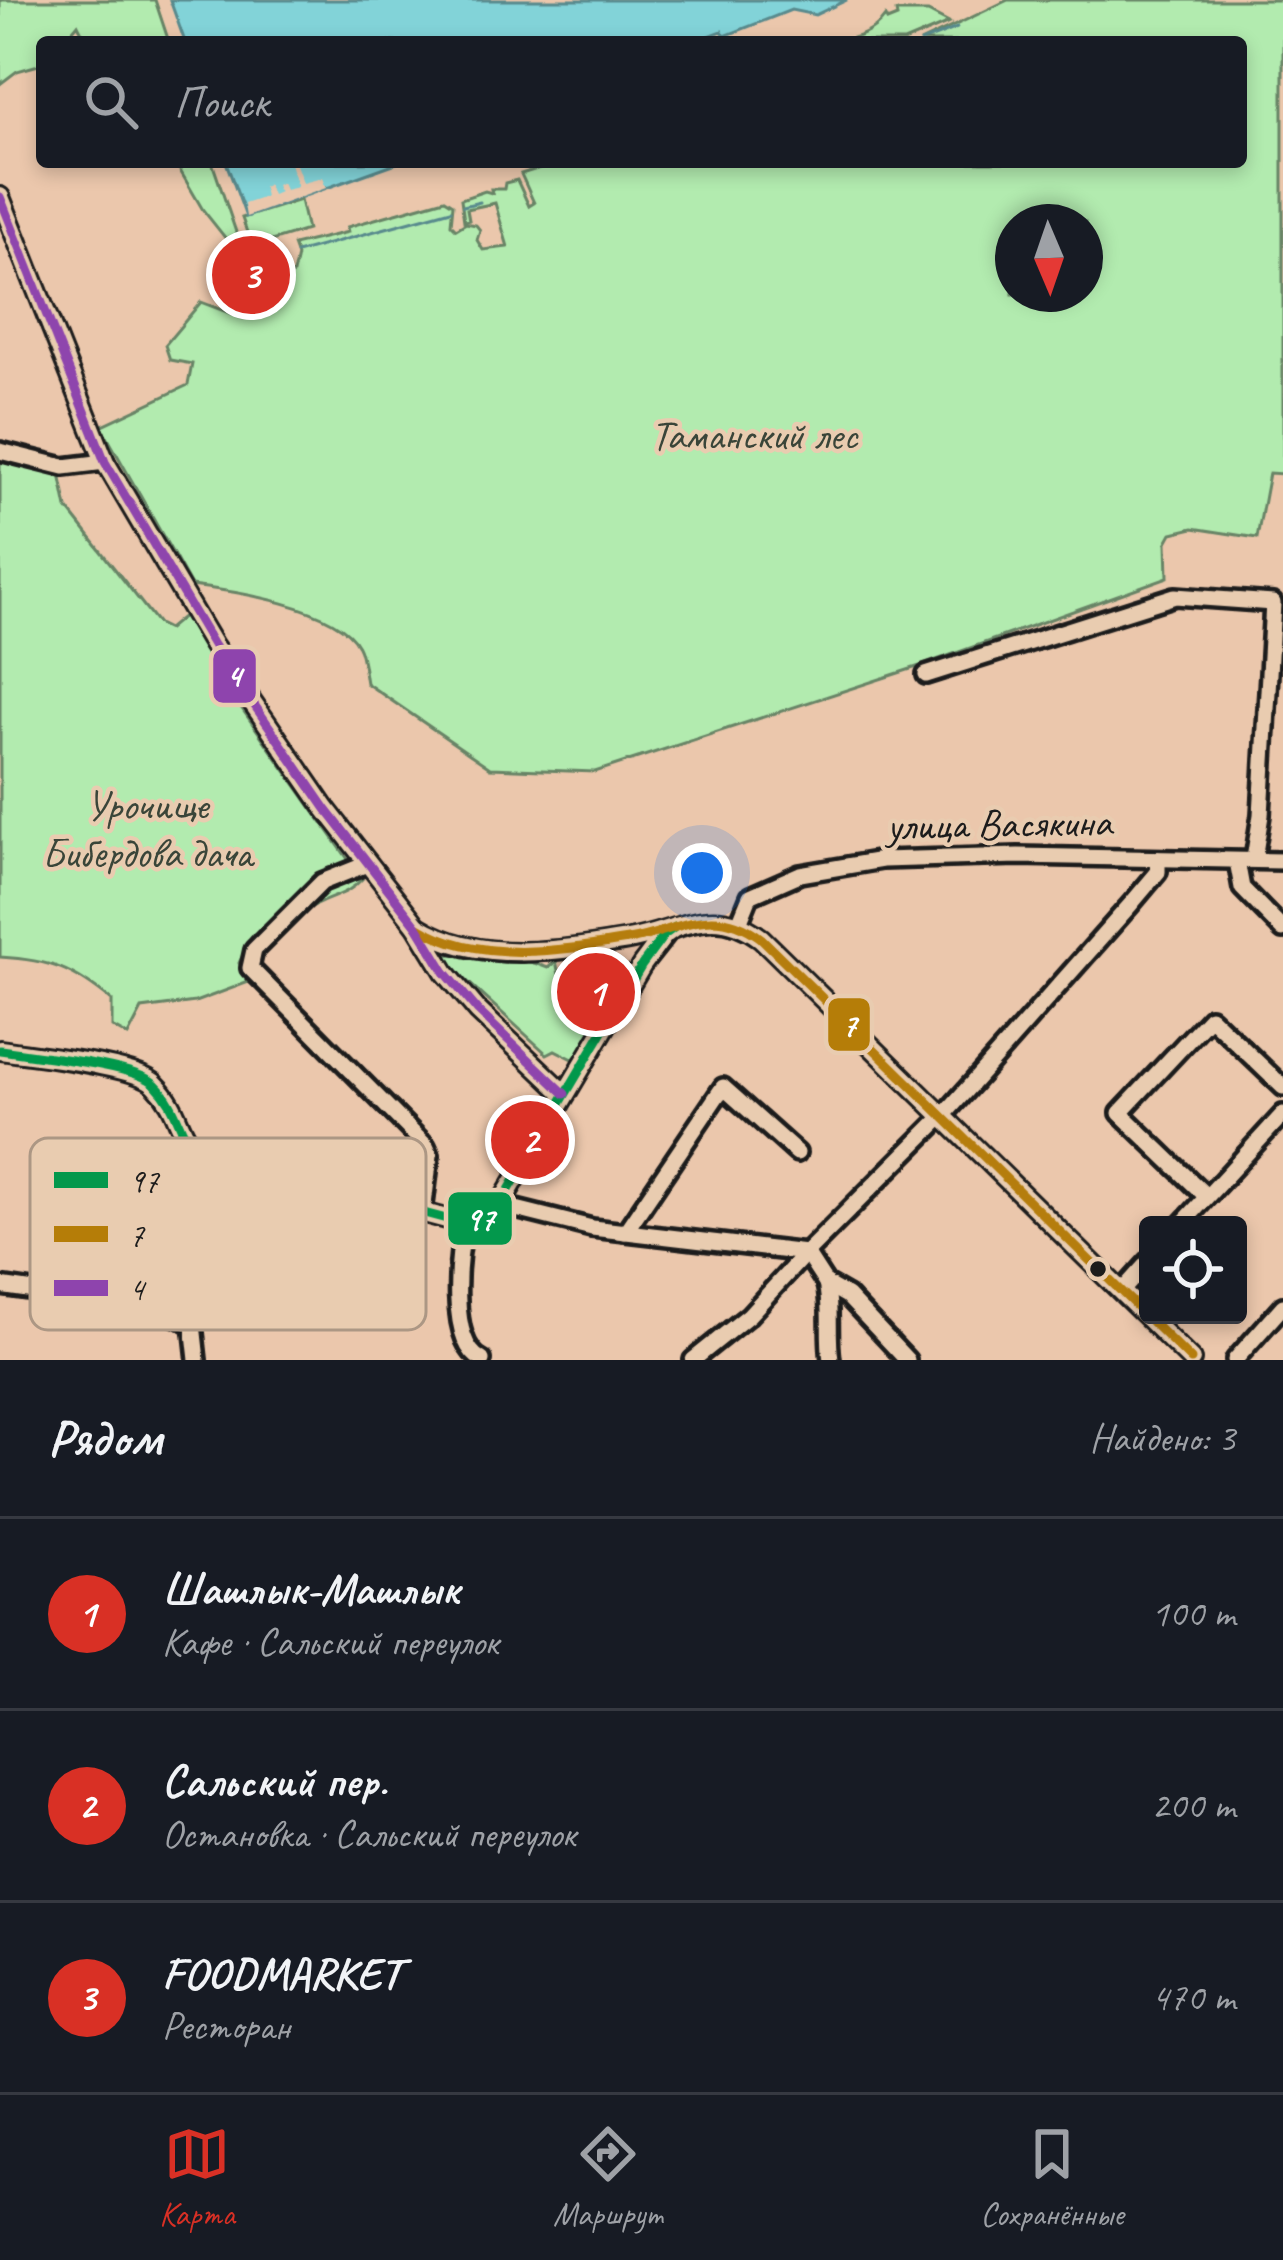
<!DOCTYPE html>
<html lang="ru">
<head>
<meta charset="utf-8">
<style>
	:root { --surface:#171b24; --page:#242831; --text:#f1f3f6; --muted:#9ea1a6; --line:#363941; --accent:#d93025 }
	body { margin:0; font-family:Caveat,sans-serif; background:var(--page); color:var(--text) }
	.controls { position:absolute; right:36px; bottom:36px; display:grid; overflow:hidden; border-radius:12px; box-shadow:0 6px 18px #0003 }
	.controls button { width:108px; height:108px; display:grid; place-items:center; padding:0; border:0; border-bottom:3px solid var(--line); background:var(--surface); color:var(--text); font:60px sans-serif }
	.compass { position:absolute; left:995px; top:204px; width:108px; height:108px; border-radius:50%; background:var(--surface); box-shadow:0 6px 18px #0003; rotate:178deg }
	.you { position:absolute; left:702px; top:873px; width:42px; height:42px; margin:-30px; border:9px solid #fff; border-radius:50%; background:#1a73e8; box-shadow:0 0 0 18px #1a73e833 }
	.badge { display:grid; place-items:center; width:78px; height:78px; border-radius:50%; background:var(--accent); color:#fff; font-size:39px; font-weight:700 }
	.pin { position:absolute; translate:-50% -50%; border:6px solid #fff; box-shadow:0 3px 12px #0006 }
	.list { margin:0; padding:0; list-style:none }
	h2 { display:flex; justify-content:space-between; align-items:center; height:156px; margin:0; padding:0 48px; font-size:51px }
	h2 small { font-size:39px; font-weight:400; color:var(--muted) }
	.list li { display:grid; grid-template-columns:78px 1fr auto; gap:36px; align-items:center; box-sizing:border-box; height:192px; padding:0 48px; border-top:3px solid var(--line) }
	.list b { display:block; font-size:45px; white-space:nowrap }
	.list p { margin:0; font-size:39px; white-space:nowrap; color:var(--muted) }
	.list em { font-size:39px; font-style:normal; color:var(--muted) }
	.icon { flex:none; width:66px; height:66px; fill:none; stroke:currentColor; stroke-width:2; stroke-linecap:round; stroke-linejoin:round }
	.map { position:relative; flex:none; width:1283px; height:1360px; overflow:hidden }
	.search { position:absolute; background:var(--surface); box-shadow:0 6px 18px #0003; left:36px; right:36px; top:36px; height:132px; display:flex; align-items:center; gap:30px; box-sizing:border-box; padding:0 42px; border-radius:12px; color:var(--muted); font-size:45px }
	.sheet { height:732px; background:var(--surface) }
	nav { display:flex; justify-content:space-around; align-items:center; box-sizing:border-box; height:168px; border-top:3px solid var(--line); background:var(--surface); font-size:33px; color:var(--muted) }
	nav a { display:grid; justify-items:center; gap:6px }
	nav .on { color:var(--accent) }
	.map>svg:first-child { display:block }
	.built { fill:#ddb89f }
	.green { fill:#b2ebaf; stroke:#678466; stroke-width:3; fill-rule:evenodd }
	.water { fill:#82d3d8; stroke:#598a8d; stroke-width:3 }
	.pier { fill:#ebc7ac }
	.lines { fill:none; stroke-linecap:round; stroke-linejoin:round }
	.stream { stroke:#598a8d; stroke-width:3 }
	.minor-casing { stroke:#1c1c1c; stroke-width:24 }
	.minor { stroke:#e9ccb0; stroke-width:15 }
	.bus-1-casing { stroke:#e9ccb0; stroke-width:18 }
	.bus-2-casing { stroke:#e9ccb0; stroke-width:18 }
	.bus-3-casing { stroke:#e9ccb0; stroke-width:18 }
	.bus-1 { stroke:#03984c; stroke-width:9 }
	.bus-2 { stroke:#b57d08; stroke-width:9 }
	.bus-3 { stroke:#8e44ad; stroke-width:9 }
	.bus-dot { fill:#1c1c1c; stroke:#e9ccb0; stroke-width:4.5 }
	.labels { text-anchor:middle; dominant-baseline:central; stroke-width:9; stroke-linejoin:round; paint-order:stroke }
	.park-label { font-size:42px; fill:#3a4539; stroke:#e9ccb0 }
	.street-label { font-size:42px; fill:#1c1c1c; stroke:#e9ccb0 }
	.key { fill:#e9ccb0; stroke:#ac9784; stroke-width:3 }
	.key-label { font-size:33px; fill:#1c1c1c }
	.line-badge { stroke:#e9ccb0; stroke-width:4.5 }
	.badge-label { font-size:33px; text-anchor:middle; font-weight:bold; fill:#fff }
</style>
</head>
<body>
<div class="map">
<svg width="1283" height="1360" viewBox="0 0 1283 1360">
	<rect width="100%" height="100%" fill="#ebc7ac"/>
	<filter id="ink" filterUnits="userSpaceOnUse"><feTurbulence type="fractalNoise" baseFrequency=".00833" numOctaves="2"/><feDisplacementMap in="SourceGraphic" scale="24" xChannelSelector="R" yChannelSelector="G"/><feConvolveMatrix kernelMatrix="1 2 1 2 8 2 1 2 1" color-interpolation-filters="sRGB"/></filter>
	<g filter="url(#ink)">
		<path class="built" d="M647,945L605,1016L579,1005L576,994L560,979L554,954Z"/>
		<g class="green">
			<path d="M0,0H155L169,42H87L78,24L63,42H42V64L17,71L0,84Z"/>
			<path d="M1008,0H1283V474L1269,473L1257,538L1193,528L1172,533L1167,542L1168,577L920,666L595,772L490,768L366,683C364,673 363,655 358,646C338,606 232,591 191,586L101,426L188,385L192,364L170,360L165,345L201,302L243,318L278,299L277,280L293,274L297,256L293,245L348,232L347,227L445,199L453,204L451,224L456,229L466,223L476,225L480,230L477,240L483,250L508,247L495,203L467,209L469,220L464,221L461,199L485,191L492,193L491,189H504L505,183L517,180L529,206L534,203L521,174L560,162H1241V42H920ZM1013,222H1085V294H1013Z"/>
			<path d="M896,12H928L949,23L904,42H834C854,39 873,34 885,17L887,21L897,17Z"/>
			<path d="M175,162H212L238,238L236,243L230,244L203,210Z"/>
			<path d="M300,200L307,230L252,247L242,218Z"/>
			<path d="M0,455L60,474L67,508L158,624L168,629L186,614L221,679L362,879C348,894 339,894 322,902C298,912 277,926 252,936L239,963L249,982L195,1002L142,1009L128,1036L112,1027V1001C73,969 51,960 0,957Z"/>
			<path d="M444,954C479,954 516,955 548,968L556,961L560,979L568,981L579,1005L600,1013L583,1051L573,1059L555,1050L547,1054L444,960Z"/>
		</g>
		<g class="water">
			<path d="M170,0H847L815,15L791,10L725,36L722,31L693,42H185Z"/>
			<path d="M226,162H399L246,217Z"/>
		</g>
		<path class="pier" d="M295,162L303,183L322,178L326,188L246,217L244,204L265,197L263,187L268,185L272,195L279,192L276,185L282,183L285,190L297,187L290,163Z"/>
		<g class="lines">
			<g class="stream">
				<path d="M921,42L957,28"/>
				<path d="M463,206L480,202"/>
				<path d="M296,253L451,210"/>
			</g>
			<defs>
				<g id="minor">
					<path d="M0,197L105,462L213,645L326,809L417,926L445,972L478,1011L565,1094"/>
					<path d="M0,451L64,467L105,462"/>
					<path d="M926,675L1175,596L1273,603L1261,815L1254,859"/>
					<path d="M1237,861L1242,888L1283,930"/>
					<path d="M367,864L322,882L254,950L250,968L426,1146L430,1155L423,1213"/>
					<path d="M739,923L750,896L800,874L882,860L1018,856L1283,861"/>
					<path d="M420,928C479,965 563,951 629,940C681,931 713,902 761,938L1191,1360"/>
					<path d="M0,1050C31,1055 137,1065 155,1084C190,1119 170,1149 232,1173L383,1202L454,1221L486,1218L500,1205L642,965L668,932"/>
					<path d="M1206,1196L1120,1113L1210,1017L1283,1087"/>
					<path d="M500,1205L592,1228L806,1253L826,1284L847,1296L907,1360"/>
					<path d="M465,1222C458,1255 447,1342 482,1360"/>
					<path d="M1181,1225L1283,1114"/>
					<path d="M625,1232L723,1087L797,1153"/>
					<path d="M826,1284C832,1308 827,1333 831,1360"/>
					<path d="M0,1286L157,1309L193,1324"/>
					<path d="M1122,1291L1148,1262"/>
					<path d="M197,1360L193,1324L220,1169"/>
					<path d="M693,1360L749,1315L806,1253L944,1115L1131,904L1158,872V859"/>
					<path d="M1235,1360L1283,1306"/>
				</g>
			</defs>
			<use href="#minor" class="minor-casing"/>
			<use href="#minor" class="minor"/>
			<defs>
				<path id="bus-1" d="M0,1050C31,1055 137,1065 155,1084C190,1119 170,1149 232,1173L383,1202L454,1221L486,1218L500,1205L642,965L664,935L675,927"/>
				<path id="bus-2" d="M417,926C478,964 560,951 628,940C680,931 712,901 761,938L1191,1360"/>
				<path id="bus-3" d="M0,197L105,462L213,645L326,809L417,926L445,972L478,1011L565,1094"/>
			</defs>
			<use href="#bus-1" class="bus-1-casing"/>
			<use href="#bus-2" class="bus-2-casing"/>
			<use href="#bus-3" class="bus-3-casing"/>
			<use href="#bus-1" class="bus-1"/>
			<use href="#bus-2" class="bus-2"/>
			<use href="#bus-3" class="bus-3"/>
		</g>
	</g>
	<circle class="bus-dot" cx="1098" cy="1269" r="10"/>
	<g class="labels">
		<g class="park-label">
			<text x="754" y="435">Таманский лес</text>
			<text x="147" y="805">Урочище<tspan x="147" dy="48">Бибердова дача</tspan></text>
		</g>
		<g class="street-label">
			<text transform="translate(999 824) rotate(-1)">улица Васякина</text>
		</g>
	</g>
	<rect x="30" y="1138" width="396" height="192" rx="18" class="key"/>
	<rect x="54" y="1172" width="54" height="16" fill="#03984c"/>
	<rect x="54" y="1226" width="54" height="16" fill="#b57d08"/>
	<rect x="54" y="1280" width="54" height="16" fill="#8e44ad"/>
	<g class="key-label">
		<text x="129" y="1192">97</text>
		<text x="129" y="1246">7</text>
		<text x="129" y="1300">4</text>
	</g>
	<g class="line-badge">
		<rect x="211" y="647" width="47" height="58" rx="12" fill="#8e44ad"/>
		<rect x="826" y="996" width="46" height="57" rx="12" fill="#b57d08"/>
		<rect x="446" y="1190" width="68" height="57" rx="12" fill="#03984c"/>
	</g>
	<g class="badge-label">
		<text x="234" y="687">4</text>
		<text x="849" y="1036">7</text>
		<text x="480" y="1230">97</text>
	</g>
</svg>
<div class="controls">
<button><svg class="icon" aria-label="locate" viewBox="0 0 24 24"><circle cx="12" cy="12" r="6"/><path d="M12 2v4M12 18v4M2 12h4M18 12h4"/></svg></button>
</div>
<svg class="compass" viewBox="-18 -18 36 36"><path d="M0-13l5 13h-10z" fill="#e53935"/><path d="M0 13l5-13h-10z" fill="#9ea1a6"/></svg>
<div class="you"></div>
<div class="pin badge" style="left:596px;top:992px">1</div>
<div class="pin badge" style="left:530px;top:1140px">2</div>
<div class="pin badge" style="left:251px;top:275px">3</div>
<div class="search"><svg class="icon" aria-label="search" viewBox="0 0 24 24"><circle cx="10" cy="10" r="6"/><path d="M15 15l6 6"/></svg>Поиск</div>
</div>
<section class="sheet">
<h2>Рядом<small>Найдено: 3</small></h2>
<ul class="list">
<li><span class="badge">1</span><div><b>Шашлык-Машлык</b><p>Кафе · Сальский переулок</p></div><em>100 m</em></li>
<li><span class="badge">2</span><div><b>Сальский пер.</b><p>Остановка · Сальский переулок</p></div><em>200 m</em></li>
<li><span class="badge">3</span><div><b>FOODMARKET</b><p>Ресторан</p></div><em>470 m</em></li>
</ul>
</section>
<nav>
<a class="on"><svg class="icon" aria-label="map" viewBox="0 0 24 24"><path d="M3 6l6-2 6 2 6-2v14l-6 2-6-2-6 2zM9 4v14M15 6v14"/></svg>Карта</a>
<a><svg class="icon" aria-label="directions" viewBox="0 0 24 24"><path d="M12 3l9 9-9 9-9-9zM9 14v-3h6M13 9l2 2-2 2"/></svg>Маршрут</a>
<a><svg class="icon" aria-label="saved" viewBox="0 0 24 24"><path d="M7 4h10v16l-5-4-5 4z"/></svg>Сохранённые</a>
</nav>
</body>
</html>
